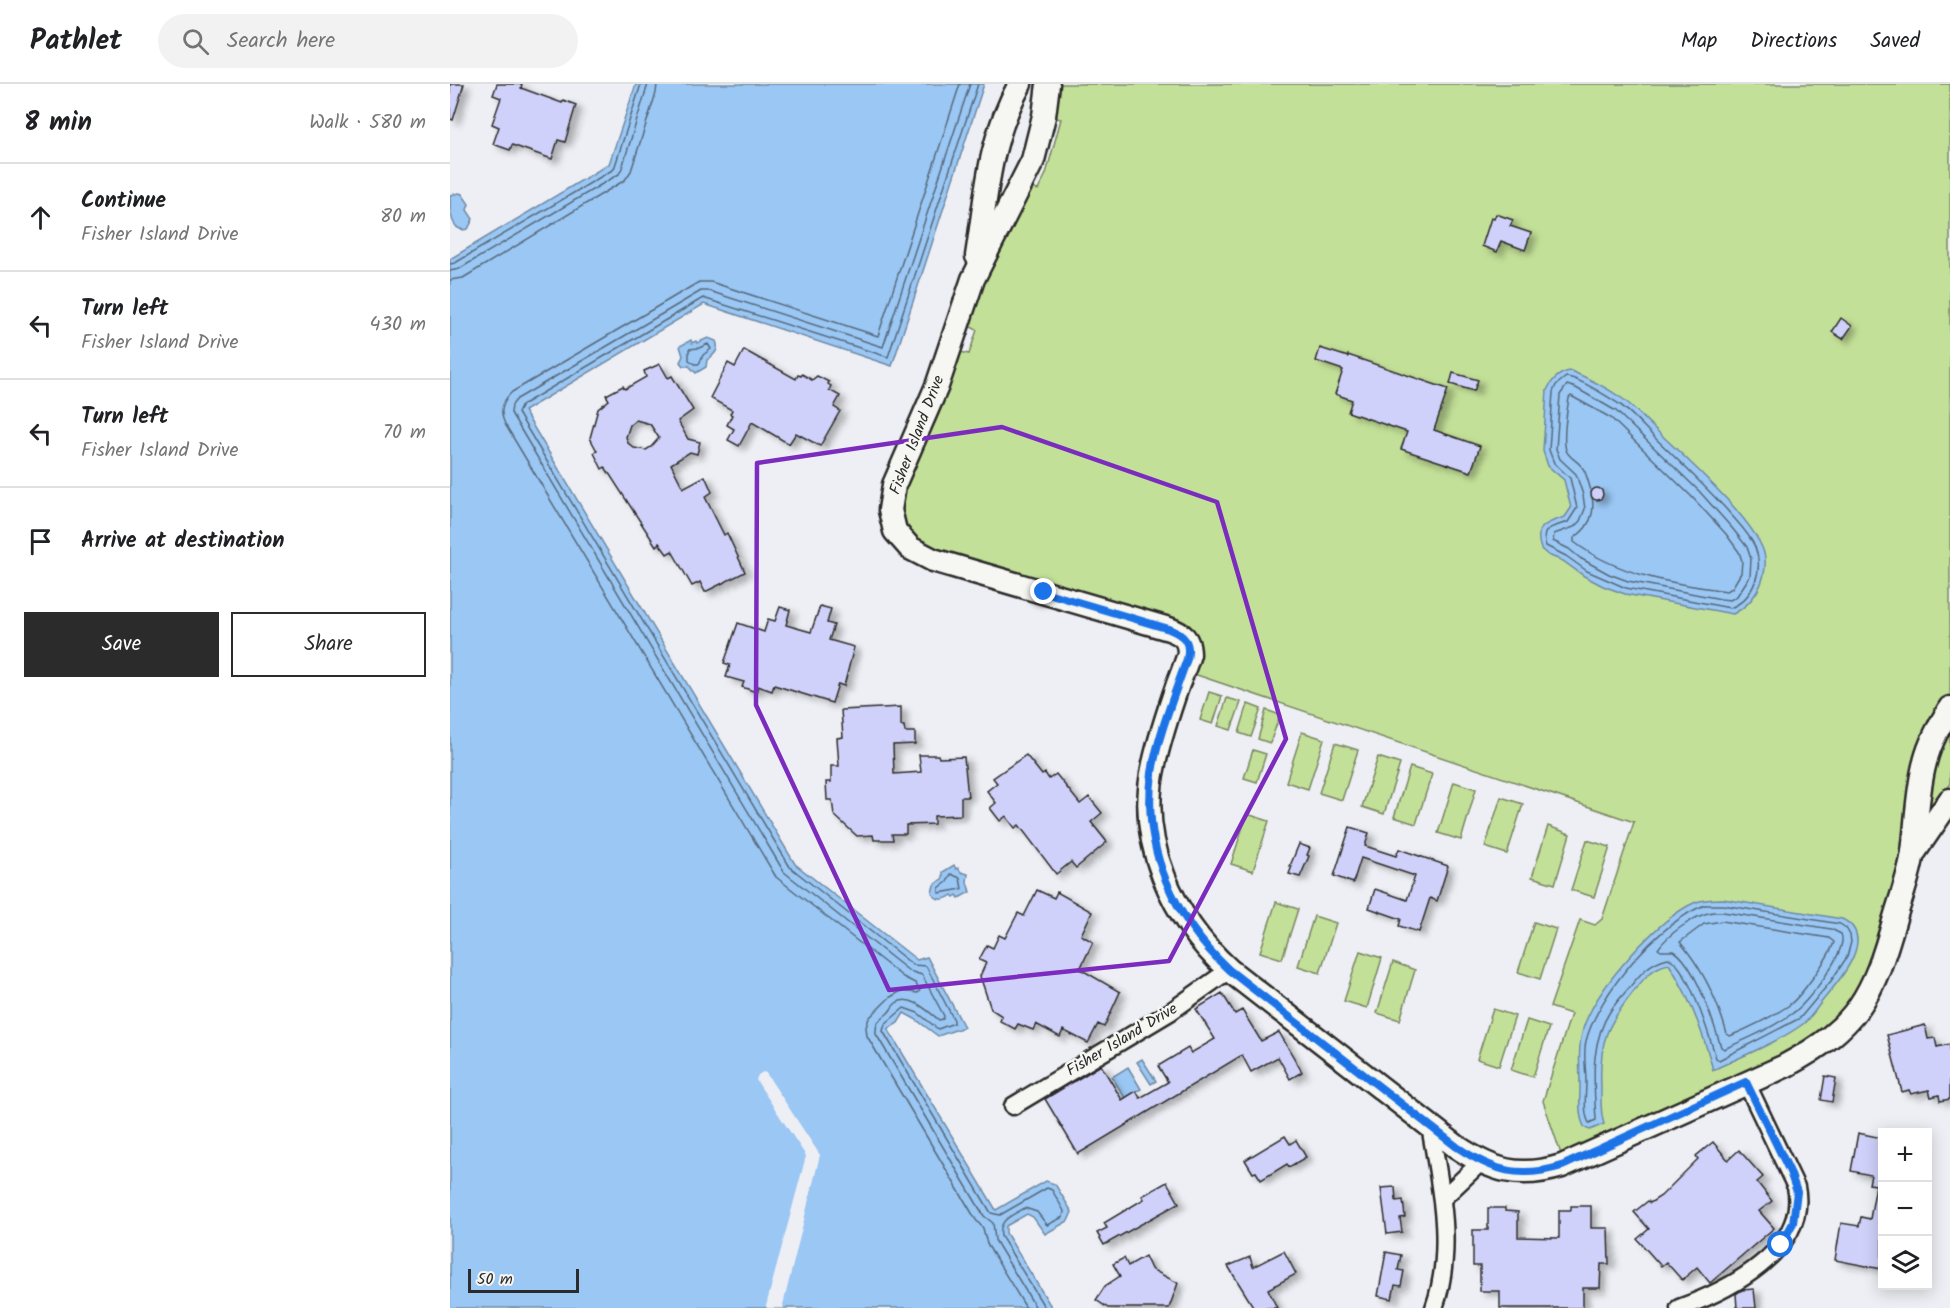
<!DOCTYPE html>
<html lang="en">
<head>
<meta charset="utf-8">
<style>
	:root { --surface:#fff; --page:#f2f2f2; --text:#202124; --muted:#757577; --line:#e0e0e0; --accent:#2b2b2b }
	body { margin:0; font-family:Kalam,sans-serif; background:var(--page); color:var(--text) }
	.controls { position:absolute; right:18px; bottom:18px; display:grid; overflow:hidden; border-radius:0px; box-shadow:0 3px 15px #0003 }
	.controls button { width:54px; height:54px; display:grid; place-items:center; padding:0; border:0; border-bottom:2px solid var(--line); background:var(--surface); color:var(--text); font:30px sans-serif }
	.scale { position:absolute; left:18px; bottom:15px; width:111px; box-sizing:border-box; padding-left:6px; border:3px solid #2b2b2b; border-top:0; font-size:16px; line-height:21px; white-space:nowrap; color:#2b2b2b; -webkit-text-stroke:4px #f6f6f2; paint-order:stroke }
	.stop { position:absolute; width:18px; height:18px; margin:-14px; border:4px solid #1a73e8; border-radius:50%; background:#fff }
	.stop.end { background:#1a73e8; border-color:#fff; box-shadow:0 2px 6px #0008 }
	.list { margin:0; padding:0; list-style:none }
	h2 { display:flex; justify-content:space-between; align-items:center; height:78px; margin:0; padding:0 24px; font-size:26px }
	h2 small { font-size:20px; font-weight:400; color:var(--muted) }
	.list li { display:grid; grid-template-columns:39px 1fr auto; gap:18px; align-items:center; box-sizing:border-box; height:108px; padding:0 24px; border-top:2px solid var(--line) }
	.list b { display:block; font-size:22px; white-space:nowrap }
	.list p { margin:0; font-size:20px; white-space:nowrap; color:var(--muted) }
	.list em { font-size:20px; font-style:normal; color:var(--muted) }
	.actions { display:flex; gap:12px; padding:18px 24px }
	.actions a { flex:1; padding:14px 0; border:2px solid var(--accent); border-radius:0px; text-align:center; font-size:21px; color:var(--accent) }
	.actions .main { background:var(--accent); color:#fff }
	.icon { flex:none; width:33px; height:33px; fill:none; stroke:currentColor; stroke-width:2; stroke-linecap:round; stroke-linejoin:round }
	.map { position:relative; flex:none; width:1500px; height:1224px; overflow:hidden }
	header { display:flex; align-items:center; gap:36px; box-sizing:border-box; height:84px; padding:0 30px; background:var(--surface); border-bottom:2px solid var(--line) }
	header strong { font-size:28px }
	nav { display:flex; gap:33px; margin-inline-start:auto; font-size:21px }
	.search { width:420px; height:54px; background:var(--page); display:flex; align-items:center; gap:15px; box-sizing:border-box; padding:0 21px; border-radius:33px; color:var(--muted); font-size:22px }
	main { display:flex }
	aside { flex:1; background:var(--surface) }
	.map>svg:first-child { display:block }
	.green { fill:#c3e098; stroke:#778662; stroke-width:1.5 }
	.water { fill:#9ac7f4; stroke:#6e89a4; stroke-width:1.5 }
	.pier { fill:#eeeff4 }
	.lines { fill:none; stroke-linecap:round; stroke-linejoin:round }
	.shore { stroke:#57697b; stroke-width:1.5 }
	.building { fill:#d0d1fa; stroke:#2b2b2b; stroke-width:1.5; fill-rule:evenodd; filter:url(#shadow) }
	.street-casing { stroke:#2b2b2b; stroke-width:21 }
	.secondary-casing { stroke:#2b2b2b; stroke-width:27 }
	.street { stroke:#f6f6f2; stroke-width:16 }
	.secondary { stroke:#f6f6f2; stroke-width:22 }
	.route { stroke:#1a73e8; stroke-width:8 }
	.marked { fill:none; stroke:#7b2cbf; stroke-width:4.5; stroke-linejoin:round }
	.labels { text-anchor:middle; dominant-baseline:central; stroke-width:5; stroke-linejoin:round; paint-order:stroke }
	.street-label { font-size:16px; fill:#2b2b2b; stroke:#f6f6f2 }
</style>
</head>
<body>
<header>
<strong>Pathlet</strong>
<div class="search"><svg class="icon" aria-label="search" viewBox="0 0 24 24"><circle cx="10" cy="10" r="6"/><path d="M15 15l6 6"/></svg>Search here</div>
<nav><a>Map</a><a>Directions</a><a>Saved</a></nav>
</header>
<main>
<aside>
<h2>8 min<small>Walk · 580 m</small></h2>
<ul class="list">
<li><svg class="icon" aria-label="ahead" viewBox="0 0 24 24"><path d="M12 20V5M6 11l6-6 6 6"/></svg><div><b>Continue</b><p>Fisher Island Drive</p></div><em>80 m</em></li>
<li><svg class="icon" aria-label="left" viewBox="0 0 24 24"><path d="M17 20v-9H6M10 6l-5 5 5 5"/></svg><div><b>Turn left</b><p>Fisher Island Drive</p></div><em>430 m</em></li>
<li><svg class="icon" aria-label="left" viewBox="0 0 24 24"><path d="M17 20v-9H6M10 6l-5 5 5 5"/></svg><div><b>Turn left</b><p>Fisher Island Drive</p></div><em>70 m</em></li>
<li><svg class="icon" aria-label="arrive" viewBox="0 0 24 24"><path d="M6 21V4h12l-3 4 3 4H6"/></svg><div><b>Arrive at destination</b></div></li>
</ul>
<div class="actions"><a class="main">Save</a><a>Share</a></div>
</aside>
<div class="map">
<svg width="1500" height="1224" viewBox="0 0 1500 1224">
	<defs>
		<filter id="shadow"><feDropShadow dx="6" dy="4" stdDeviation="3" flood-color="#0004"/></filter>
	</defs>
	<rect width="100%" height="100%" fill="#eeeff4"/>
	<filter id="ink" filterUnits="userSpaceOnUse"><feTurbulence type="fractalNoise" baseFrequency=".0167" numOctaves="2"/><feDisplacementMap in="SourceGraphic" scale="12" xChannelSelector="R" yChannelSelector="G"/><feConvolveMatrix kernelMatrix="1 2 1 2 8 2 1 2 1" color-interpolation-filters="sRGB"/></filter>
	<g filter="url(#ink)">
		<g class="green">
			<path d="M603,0H1500V615L1461,734L1422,892L1371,954L1113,1076L1093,1017L1121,930L1100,923L1130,836L1145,841L1152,835L1184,738L741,589L748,562L463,459L447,424L506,267L519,270L527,246L515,240L576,103L588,106L596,90L611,35L598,32Z"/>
			<path d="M759,608L772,612L763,640L750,636Z"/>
			<path d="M777,614L791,618L781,646L768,642Z"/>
			<path d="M798,620L811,625L801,653L789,649Z"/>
			<path d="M816,626L830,631L820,659L808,655Z"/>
			<path d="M1500,639V700L1494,713L1482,723L1476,717L1477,699Z"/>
			<path d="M852,648L874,655L858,705L836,698Z"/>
			<path d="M885,659L908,666L892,716L869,709Z"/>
			<path d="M803,666L816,670L807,698L794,694Z"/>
			<path d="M928,673L950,680L934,730L912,723Z"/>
			<path d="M960,683L982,690L966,740L944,733Z"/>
			<path d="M1004,698L1026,705L1011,756L988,749Z"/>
			<path d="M1051,713L1073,720L1057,770L1035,763Z"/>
			<path d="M797,730L819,737L803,787L781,780Z"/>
			<path d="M1098,742L1120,750L1105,800L1082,793Z"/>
			<path d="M1137,756L1160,763L1144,813L1121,806Z"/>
			<path d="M826,818L848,825L832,875L810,868Z"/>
			<path d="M864,832L886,839L870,889L848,882Z"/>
			<path d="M1084,838L1106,845L1090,895L1068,888Z"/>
			<path d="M910,867L932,874L917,924L894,917Z"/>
			<path d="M943,878L965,886L950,936L927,929Z"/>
			<path d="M1043,925L1065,932L1049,982L1027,975Z"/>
			<path d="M1077,936L1099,943L1083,993L1061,986Z"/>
		</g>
		<g class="water">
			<path d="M186,0H534L442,282L254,220L74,327L345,780L467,876L477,873L514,943L488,952L465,935L454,929L448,939L438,945L546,1126L596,1097L605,1100L622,1128L618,1137L595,1150L583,1133L577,1130L556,1142V1149L602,1224H0V175L159,80Z"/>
			<path d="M9,109L12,110L19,120L17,126L23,135L18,145C0,150 0,125 0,111Z"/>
			<path d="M258,254L266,257C270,266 264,271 257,276L256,283L246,289L239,282H233L230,278L233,272L230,262L241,256L242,259L246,257L247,259Z"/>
			<path d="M1121,287C1138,294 1157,304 1173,315C1184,323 1193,334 1203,343C1229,368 1312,441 1315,474C1317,498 1303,520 1283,530L1175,510L1153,502L1134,492L1113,477L1098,471L1091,465C1083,442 1096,439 1115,433L1121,424L1114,396L1098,382L1093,367L1097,306C1102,296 1109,288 1121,287Z"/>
			<path d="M504,781L506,785L508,784L511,788L518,790L517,798L520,808L509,814L507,811L504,813L502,811C495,816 487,818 482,809L484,801L493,794V788Z"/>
			<path d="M1273,815L1392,835C1428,852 1390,896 1374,915C1367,923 1361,934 1353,940C1327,959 1292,972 1263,986C1253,948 1240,913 1219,880C1203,883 1194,894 1184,907C1156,942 1149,958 1151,1003C1151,1015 1150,1028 1154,1040L1140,1046L1135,1044C1128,1033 1130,1016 1130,1003C1130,981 1127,960 1135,939C1150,901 1208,834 1246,818C1255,815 1264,815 1273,815Z"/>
			<path d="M692,975L706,997L701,1000L687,978Z"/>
			<path d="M678,983L691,1005L675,1014L662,993Z"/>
		</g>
		<path class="pier" d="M313,988L316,989L370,1071L333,1221L334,1224H317L316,1222L356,1072L306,996L308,991Z"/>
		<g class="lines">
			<g class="shore">
				<path d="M510,0L428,252L261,198H249L62,308C52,317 49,328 55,340L326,793L453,893L465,899L470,906L468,909L451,907L439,914L419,934L416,943L417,952L526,1136L533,1144L537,1160L576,1224"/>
				<path d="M520,0L433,263L259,207H251L67,315L62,321L61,329L334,788L459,887L472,891L494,932L493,935L489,936C479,928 460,909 446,919C442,922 441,927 437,930C429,936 425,939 426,950L534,1132L543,1139L545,1156L586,1224"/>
				<path d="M528,0L438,273L253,214L72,321L68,329L340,783L463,881L476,882L504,936V939L488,945L468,929L454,924L435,940L433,947L541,1129L550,1131L597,1104L602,1106L614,1127L613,1133L597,1141L587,1128L575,1124C562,1131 548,1136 551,1152L595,1224"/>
				<path d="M0,180L5,179L164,85L191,0"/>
				<path d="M0,187L9,185L169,90L172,84L198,0"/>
				<path d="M0,196L13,194L175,96L181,87L206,9L207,0"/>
				<path d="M258,260L261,265L253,271L249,280H245L239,276V265L249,264Z"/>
				<path d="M1116,293C1128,293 1158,313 1169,320C1181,328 1192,341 1202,351C1228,376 1253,400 1277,426C1286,437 1299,449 1305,463C1314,485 1304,515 1280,524L1176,504L1137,487L1116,472L1096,462C1089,442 1105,443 1118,438L1127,424L1120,394L1104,379L1099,366L1103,308L1106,301Z"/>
				<path d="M1117,301L1126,304L1166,327L1249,407L1282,444L1297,463L1301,475L1300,492L1287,512L1280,516L1271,515L1178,497L1159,490L1130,474L1119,465L1103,457L1104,450L1124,443L1130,437L1135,425L1133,411L1126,390L1110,375L1106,365L1110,311Z"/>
				<path d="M1121,312L1161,334L1242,413L1276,450L1289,468L1292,477L1291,489L1282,504L1277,507C1224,500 1167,491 1124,458V454C1145,440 1146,422 1139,400C1137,394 1136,388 1132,383C1127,376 1119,374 1116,366C1112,354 1117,327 1119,314Z"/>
				<path d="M501,790L510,794L512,805L489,809V804L497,798Z"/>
				<path d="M1255,821H1273L1390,840L1396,844L1400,851L1401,858L1397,873L1381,897L1350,934L1269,976L1266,974C1260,954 1238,880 1218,874C1200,878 1190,890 1179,904C1173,911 1166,918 1161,926C1139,959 1144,998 1146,1036L1139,1039C1133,1028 1136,1011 1136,998C1136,985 1133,970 1136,957C1148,910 1209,838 1255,821Z"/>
				<path d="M1263,828H1273L1381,845L1391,850C1399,866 1357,920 1343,929C1322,944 1297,955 1274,965L1271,963C1264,940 1245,879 1224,867H1211L1208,865C1217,851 1246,830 1263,828Z"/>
				<path d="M1272,837L1379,854L1384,858C1380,872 1350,914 1338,922C1320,934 1299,944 1280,952L1277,950C1268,918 1252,884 1230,858L1254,840Z"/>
			</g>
		</g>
		<g class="building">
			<path d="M0,0H14L3,36L0,35Z"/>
			<path d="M47,0H72L71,4L112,19L113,16L126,21L115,58L108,56L102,75L62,61L60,66L43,60L49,43L42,40L51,14L43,11Z"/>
			<path d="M1046,130L1063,136L1060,142L1081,149L1075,166L1051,157L1047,168L1032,162L1041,134L1044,135Z"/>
			<path d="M1391,234L1402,242L1393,255L1382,248Z"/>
			<path d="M870,264L898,273V271L998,305L984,346L1030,362L1021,388L951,365L957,348L898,328L902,316L885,310L893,286L866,277Z"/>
			<path d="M294,266L346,295L348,291L351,292L352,290L362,296L367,292L379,298L378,300L381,302L379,306L390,312L384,323L390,327L370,362L346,349L339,360L302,338L289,362L278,356L284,345L277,341L282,331L280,330L282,326L260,314L278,279L285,283Z"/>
			<path d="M210,280L218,294L222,292L243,326L228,337L238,355L250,358L247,370L240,368L221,380L233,404L255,392L262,408L255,413L274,451L277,449L295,488L255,508L250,498L242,502L222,467L217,470L209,459L206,462L155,383L152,385L144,369L147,367L140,354L148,325L159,316L156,311L173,302L175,305L196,293L194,287ZM186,336L200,340L209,354L201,363L196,366L184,364L178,359L176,353L180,341Z"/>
			<path d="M1003,289L1028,296L1024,307L1000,300Z"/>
			<circle cx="1147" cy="410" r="6"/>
			<path d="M370,522L381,525L377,539L384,541L379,556L404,563L394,602L388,600L382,619L324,601L322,607L308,602L306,608L292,603L294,598L276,593L280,581L274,579L288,539L314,548L318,535L325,537L330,523L340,526L336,541L361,548Z"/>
			<path d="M451,623V642H454L455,648H465V660L443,661L444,690L471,688L469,671H488L489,674L514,673L518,713H511V731L484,732V740L456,741V750H442L443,756H424L423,751L407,752L384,731L382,716H377L376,698H381V682H389L387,654L393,653L391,626Z"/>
			<path d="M576,671L592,691L595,689L599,695L606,690L630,720L639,713L652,729L641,738L657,758L626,784L621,778L606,790L569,741L565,744L556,732L550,737L540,724L546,719L537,707L547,699L543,694Z"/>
			<path d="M900,743L919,749L915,762L946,772L949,765L998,782L987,817L980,814L969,848L949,842L951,835L919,824L925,805L957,816L965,792L911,774L903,799L884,792Z"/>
			<path d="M849,760L860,764L857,771L859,772L850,793L839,790L842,782H840Z"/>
			<path d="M587,806L604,814L607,808L642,828L631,851L643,858L630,885L670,908L654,943L648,940L638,959L613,946L610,953L586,940L583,946L568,940L565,945L550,937L552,932L541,925L530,892L536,879L529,876L537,861L543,864L549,851L555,854L568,829L574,832Z"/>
			<path d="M772,909L785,930L792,926L811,957L829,948L852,988L840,995L828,973L801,988L792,971L628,1070L595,1015L651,981L672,1016L686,1007L690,1014L718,998L708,982L738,964L741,969L765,955L746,925Z"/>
			<path d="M1475,941L1478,955L1485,954L1487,963L1500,960V1015L1490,1017L1489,1011L1481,1013L1479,1006L1461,1010L1459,1006L1452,1008L1437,951Z"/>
			<path d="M1375,992L1386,994L1382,1018L1371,1016Z"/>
			<path d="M1408,1049L1432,1054V1185L1385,1176L1391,1139L1409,1142L1411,1133L1420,1135L1426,1101L1419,1100L1421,1091L1401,1087Z"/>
			<path d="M835,1052L840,1060L846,1056L856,1073L839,1083L837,1080L811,1096L806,1088L803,1089L795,1076Z"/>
			<path d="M1263,1058L1278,1076L1289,1066L1313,1093L1307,1098L1322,1117L1309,1127L1324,1144L1260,1199L1247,1183L1232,1196L1216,1178L1211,1182L1187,1155L1199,1145L1184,1128L1198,1117L1200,1119L1211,1112L1248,1075L1246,1072Z"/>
			<path d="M717,1098L729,1119L654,1161L647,1149L657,1144L654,1139L694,1115L692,1112Z"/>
			<path d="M945,1103L946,1117L953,1116L955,1133L950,1134L952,1148L937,1150L931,1104Z"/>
			<path d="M1121,1122H1141V1144H1158L1159,1180H1151L1150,1204H1133V1224H1050V1207H1030V1182H1023V1146H1038V1124H1055V1127L1068,1128V1153L1109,1154V1126H1121Z"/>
			<path d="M834,1167L846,1190L818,1205L827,1224H804L778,1182L800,1173L803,1183Z"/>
			<path d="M936,1168L951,1171L948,1186L954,1187L951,1202L945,1201L942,1215L928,1212Z"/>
			<path d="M695,1172L701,1185L728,1199L719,1224H658L646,1216L655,1202L670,1192L663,1180L674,1174L678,1182Z"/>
			<path d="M1304,1205L1306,1224H1287L1286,1210L1292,1206Z"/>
		</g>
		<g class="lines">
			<defs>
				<g id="street">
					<path d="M563,1022L720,928L779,886"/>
					<path d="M980,1042C990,1101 1005,1165 984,1224"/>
					<path d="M993,1114L1031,1078"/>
					<path d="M1229,1224C1277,1207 1359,1166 1346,1103L1296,998"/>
				</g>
				<g id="secondary">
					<path d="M598,0L594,32L583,76L523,195L487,302L444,401L440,426L445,447L460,464L483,476L719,545C733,550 739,555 739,570C736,580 732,590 728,600C719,626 710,653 704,680C686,757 723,835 779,886L1007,1063C1043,1087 1069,1095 1112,1082L1335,982C1408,943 1423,912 1445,834C1451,813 1460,790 1463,768C1467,738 1467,707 1475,678C1480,658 1490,641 1500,624"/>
					<path d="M527,172C537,109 538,58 570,0"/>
					<path d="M1463,770L1500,716"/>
				</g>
			</defs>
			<use href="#street" class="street-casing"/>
			<use href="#secondary" class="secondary-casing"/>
			<use href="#street" class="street"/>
			<use href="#secondary" class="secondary"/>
		</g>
	</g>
	<g class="lines" filter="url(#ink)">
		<path class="route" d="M594,508L719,545C734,551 741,558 737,575C725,609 707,654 702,689C692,765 724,835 779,886L1007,1063C1043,1087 1069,1095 1112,1082L1296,998L1340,1088L1347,1108L1343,1139L1331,1161"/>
	</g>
	<path class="marked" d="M552,343L767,418L836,655L719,877L439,906L306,621L307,379Z"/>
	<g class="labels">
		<g class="street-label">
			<text transform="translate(467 351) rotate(-69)">Fisher Island Drive</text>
			<text transform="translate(672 956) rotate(-31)">Fisher Island Drive</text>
		</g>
	</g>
</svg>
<div class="controls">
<button>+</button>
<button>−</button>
<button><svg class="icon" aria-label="layers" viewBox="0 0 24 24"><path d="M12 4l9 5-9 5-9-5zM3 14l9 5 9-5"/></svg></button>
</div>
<div class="scale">50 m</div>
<div class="stop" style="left:1331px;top:1161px"></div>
<div class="stop end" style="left:594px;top:508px"></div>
</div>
</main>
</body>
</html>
